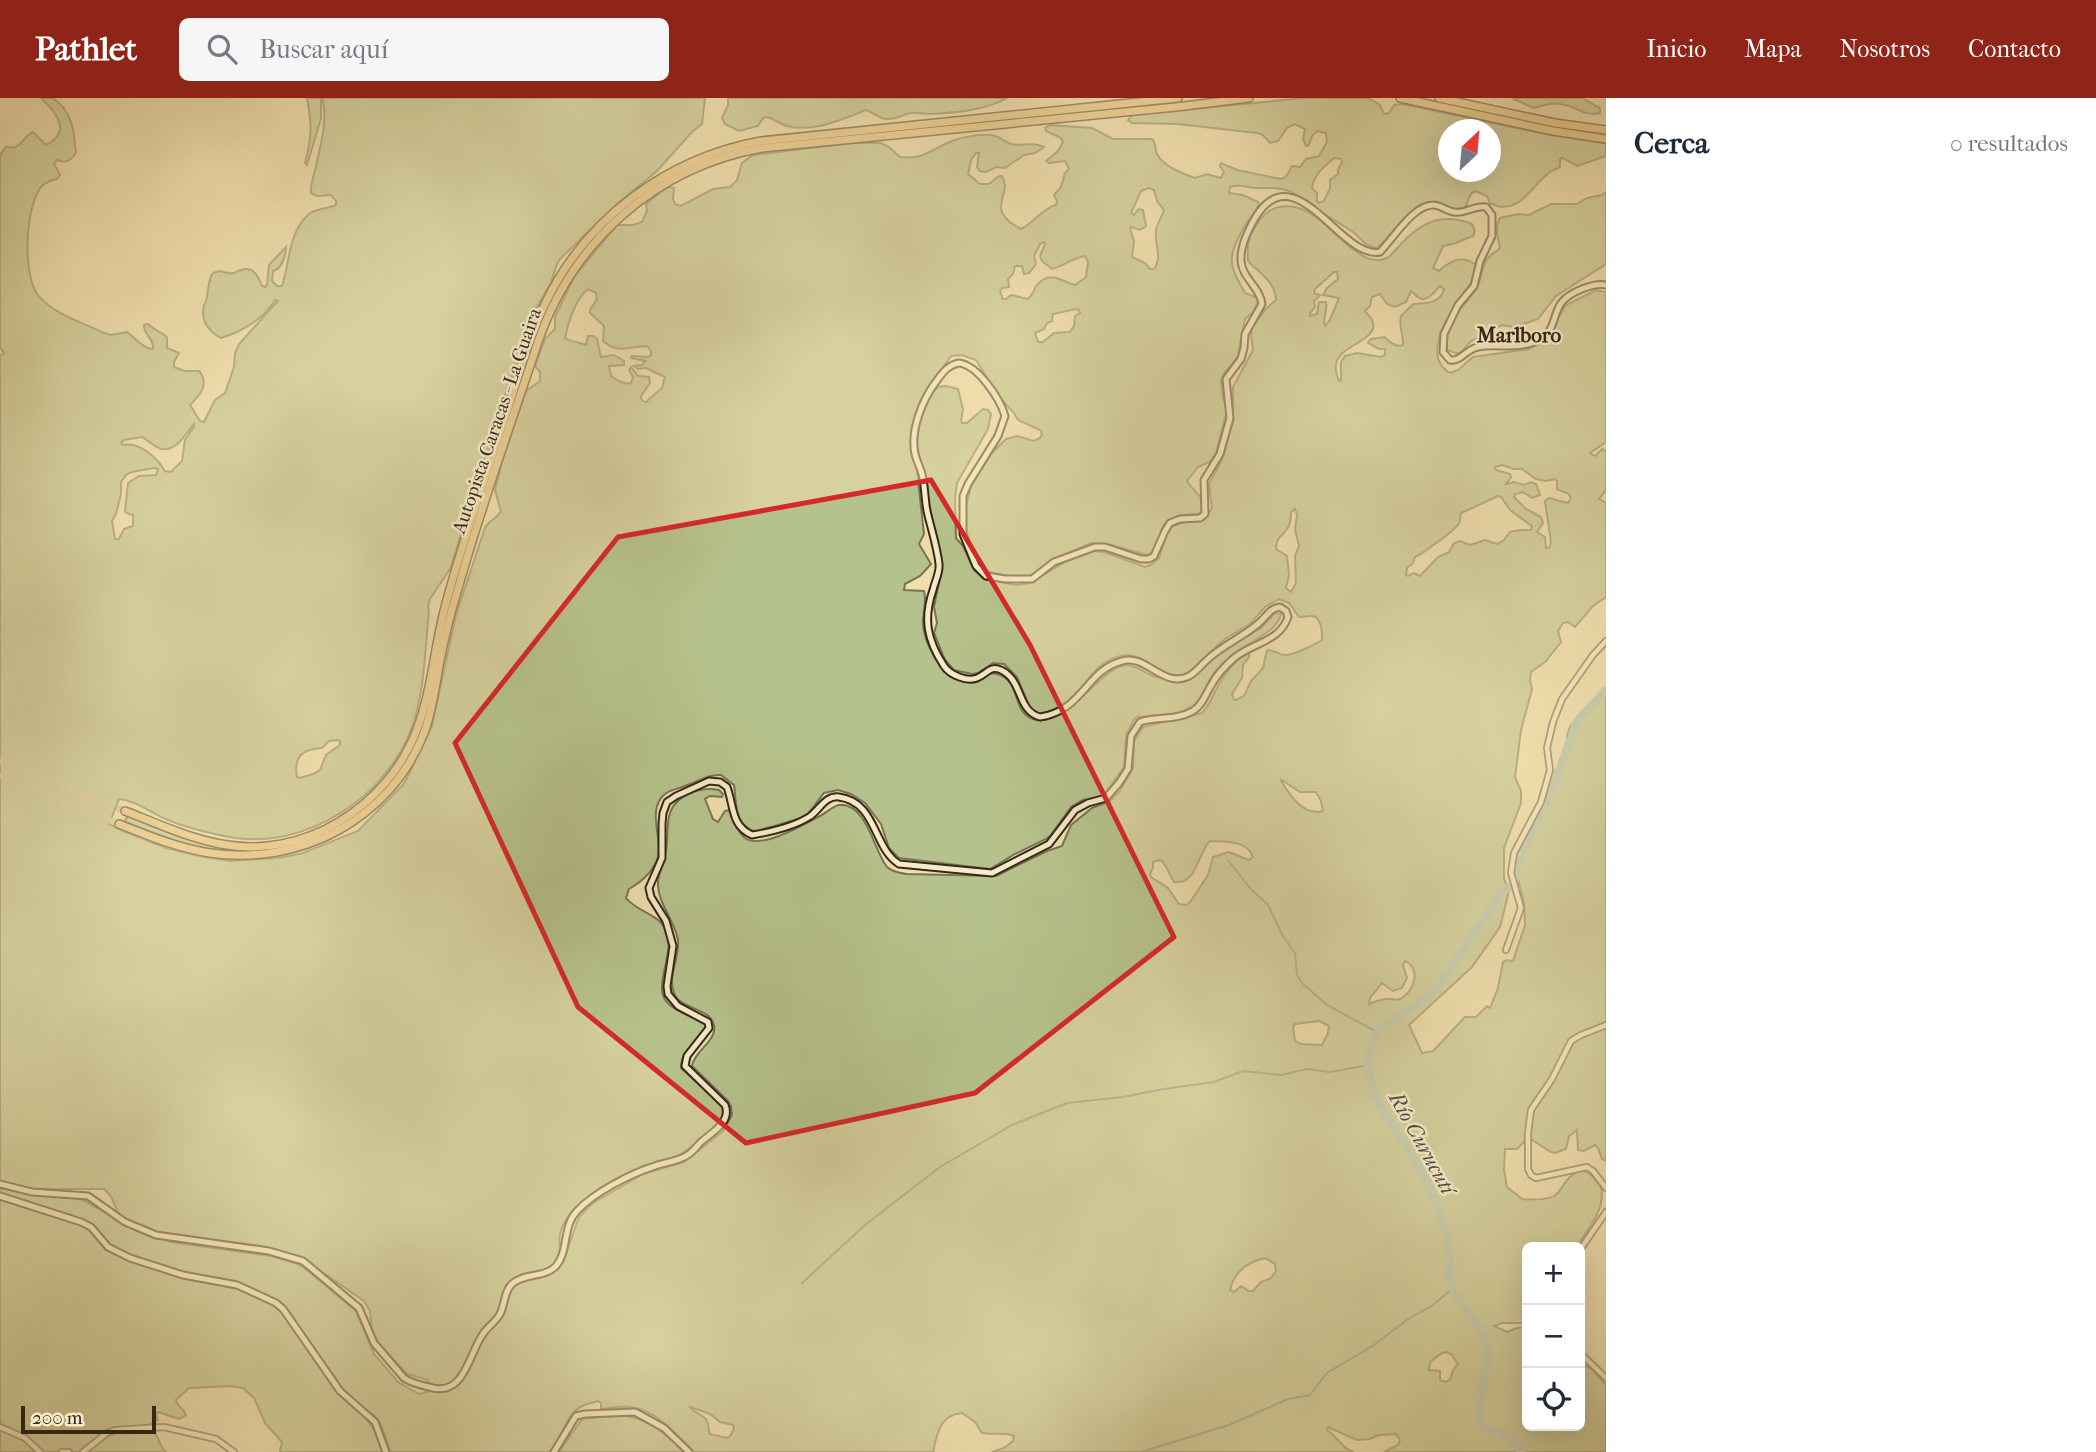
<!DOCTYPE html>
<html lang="es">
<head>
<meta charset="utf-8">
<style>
	:root { --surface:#fff; --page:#f6f6f7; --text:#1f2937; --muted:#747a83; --line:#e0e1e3; --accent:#8f2418 }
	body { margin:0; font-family:"IM FELL French Canon",serif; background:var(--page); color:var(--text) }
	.controls { position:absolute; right:21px; bottom:21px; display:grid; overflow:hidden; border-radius:10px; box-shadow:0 7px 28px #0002 }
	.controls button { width:63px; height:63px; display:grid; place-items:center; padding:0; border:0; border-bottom:2px solid var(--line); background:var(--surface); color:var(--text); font:35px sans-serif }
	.compass { position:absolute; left:1438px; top:21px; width:63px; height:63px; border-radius:50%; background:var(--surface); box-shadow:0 7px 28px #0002; rotate:26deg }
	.scale { position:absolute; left:21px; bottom:18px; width:135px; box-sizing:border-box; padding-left:7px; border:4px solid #362815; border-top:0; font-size:19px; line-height:24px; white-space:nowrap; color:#362815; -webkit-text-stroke:5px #f5eaca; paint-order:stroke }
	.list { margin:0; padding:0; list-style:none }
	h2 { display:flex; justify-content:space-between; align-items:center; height:91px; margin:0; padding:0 28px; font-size:30px }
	h2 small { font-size:23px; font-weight:400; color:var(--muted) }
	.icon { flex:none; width:38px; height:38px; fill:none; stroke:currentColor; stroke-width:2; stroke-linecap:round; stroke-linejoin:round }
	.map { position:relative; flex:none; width:1606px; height:1354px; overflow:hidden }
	header { display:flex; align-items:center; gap:42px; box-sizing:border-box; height:98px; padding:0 35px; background:var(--accent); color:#fff }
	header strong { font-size:33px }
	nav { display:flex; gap:38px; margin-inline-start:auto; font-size:24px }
	.search { width:490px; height:63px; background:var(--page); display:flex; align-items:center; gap:18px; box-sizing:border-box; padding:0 24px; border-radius:10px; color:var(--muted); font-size:26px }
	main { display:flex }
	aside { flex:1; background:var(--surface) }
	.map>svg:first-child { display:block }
	.green { fill:#b6c28d; stroke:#767551; stroke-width:2; fill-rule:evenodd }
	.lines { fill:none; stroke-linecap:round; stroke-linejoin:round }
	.stream { stroke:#738072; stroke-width:2 }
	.river { stroke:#9bbbb0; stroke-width:8 }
	.trunk-tunnel { stroke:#cbba8f; stroke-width:7; stroke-dasharray:7 3.5; stroke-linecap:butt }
	.minor-casing { stroke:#64563b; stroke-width:8 }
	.secondary-casing { stroke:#362815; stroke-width:9 }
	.trunk-casing { stroke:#362815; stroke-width:10 }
	.minor { stroke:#f5eaca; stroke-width:4.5 }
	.secondary { stroke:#f5eaca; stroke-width:5 }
	.trunk { stroke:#e8bf76; stroke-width:7 }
	.marked { fill:none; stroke:#d62828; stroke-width:5; stroke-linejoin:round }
	.labels { text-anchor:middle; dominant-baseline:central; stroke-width:5; stroke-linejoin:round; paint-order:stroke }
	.street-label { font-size:19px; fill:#362815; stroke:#f5eaca }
	.neighbourhood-label { font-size:21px; font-weight:bold; fill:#362815; stroke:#f5eaca }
	.water-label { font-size:21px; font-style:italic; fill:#4f4d3c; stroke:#f5eaca }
</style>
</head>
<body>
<header>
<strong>Pathlet</strong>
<div class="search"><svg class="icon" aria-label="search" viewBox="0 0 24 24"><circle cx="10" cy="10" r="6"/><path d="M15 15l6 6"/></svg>Buscar aquí</div>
<nav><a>Inicio</a><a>Mapa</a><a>Nosotros</a><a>Contacto</a></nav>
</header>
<main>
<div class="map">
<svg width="1606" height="1354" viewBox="0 0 1606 1354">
	<rect width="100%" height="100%" fill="#f0dead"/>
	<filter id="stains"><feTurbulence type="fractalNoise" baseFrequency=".00286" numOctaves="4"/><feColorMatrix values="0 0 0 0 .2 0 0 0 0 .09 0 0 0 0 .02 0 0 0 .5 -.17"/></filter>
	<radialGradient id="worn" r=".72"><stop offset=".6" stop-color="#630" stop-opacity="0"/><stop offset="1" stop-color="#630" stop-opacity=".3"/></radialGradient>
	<g class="green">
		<path d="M41,0H53C57,4 62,7 65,12C74,25 74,40 76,55C71,62 67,66 57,62L54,66L60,77L57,81C52,82 46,84 42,88C25,107 22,177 38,197C53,216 83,225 104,235L111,237L127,234C135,240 144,251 153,251C155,241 143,237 144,227L148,226C150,228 153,230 156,232C169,240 167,235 167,250L179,255L174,264V269L185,273H199C210,286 200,297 190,307L200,323L204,324L215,302L225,295L234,269L235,255L239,246L278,203L275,202C264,221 241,234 221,240C209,234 200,222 204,208C205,205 207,201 207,198C208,189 209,183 212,176C220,171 221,174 229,175C237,176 233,174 241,172C254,168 258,178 262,188L265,189L267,187L269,167L286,149C286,157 282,171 273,173L272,183L277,188H282C290,165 288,134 309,116C317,110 327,111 336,107V103L331,97L317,98L311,95C310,86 314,78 316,68C321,45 327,26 323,2L321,1V20L307,67L305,65C312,38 312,27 307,0H705L702,26L692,34L657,73L616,107L560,161L557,166L550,187L529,222L450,471L430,501L428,508L429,513C425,551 425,592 412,629C386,700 305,753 229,739C209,735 187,730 168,722C151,715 137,703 119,701L109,726L123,733L166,750L199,758L229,763L278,760L303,755L358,733L402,688L407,680L432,628L456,517L485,430C489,422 497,421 501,413L495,392L503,360L526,293L540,283V274L535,268L545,241L555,231V219L574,179L617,127H633L642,124L647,113L646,106L667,89L674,90L673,101L675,106L681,108L713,91L730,89L737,82L742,65L753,57L853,45H881L889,49L900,59C925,62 931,51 952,43C962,39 980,36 991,37C999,37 1003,44 1011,46C1022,49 1032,43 1044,49L1035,55L1024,57L1005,70L996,69L986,74L980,73L977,69L979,55H976L971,62L968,76L980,86H989L999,78H1002C1014,97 982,111 1021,131C1034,125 1041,111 1056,107L1057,103L1054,97L1061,89L1065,75L1069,71L1065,63L1049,65L1046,63L1058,53L1063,44L1061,40L1046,33L1045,30L1050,27L1092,30L1113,41H1152C1157,46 1154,50 1157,56C1163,68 1183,76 1195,80L1207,76L1221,80L1224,74L1220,68L1221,65L1237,72L1281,81L1286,79L1292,68L1300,69L1306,61L1319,58L1327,44L1326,35L1317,33L1312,38L1309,47L1306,48L1303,41L1305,31L1295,26L1287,30L1278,43L1270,45L1263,37L1257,35L1178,26L1132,25L1128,22L1132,17L1304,0H1368L1380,7L1384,16L1389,15L1394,7L1402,6L1541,35L1606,45V58L1577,68L1563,60L1560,61V69C1557,71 1553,72 1550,74C1531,88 1518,120 1490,105L1487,98L1475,93L1471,96L1464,112L1459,114L1441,108L1418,110L1377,150C1361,147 1362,139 1350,132C1339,125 1328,119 1317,111C1291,93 1291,89 1257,90C1247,90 1240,85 1230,89L1229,95L1243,97L1258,104L1259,107C1249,122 1235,140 1232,158C1230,170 1239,184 1245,195L1256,199L1258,203L1254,213L1245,221L1238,258L1223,277L1221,283L1223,300L1227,312L1216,355L1211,363L1198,369L1187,383C1194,395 1206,397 1201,415L1199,416C1145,415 1169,450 1147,457L1107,446L1091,445L1051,462L1033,477L1027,479H1015L985,473L975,458L965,434V413L971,388L991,356L1006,341L1017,338L1034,343L1040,340L1042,336L1040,332L1018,322L1014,315L999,299L976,262L962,257L951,258L926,293L912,328L913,357L917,373L924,436L919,446L931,466L920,478L905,486L904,492L924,493C927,503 923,514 923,525C923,542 940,577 958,580C972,582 986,572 1000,577C1021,585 1012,614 1033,621C1063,632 1099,573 1122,568C1136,564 1147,579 1161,580L1162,577C1143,555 1123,550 1099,569C1088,579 1081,593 1070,603C1061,610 1051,614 1040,616L1030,610L1017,579L1004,566L993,565L978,575L972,576L954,572L945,562L934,535L937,525L934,509L942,470L917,346L919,325L931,295L938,289L946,288L958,291L963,311L961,322L962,325H967L983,311L988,312L991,316L988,331L957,385L955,400L956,440L963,448L974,472L984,481L1016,487L1030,485L1065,464L1093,453L1104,454L1145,469L1151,467L1159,460L1167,435L1170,429L1181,425L1205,421L1212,410L1209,386L1222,362L1233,322V289L1253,252L1251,237L1252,230L1265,212L1276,202C1275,183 1260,176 1248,163C1247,145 1248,138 1260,122C1273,104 1296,105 1313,117C1333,129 1365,176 1390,158C1414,131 1434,111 1472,126L1475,133L1473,138L1456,145L1443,148L1433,170L1439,173C1449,163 1462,157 1475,166C1475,171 1476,177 1473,182C1470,189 1464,194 1460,200C1447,219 1422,259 1450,275L1458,272L1473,259L1529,251L1543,242L1551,233L1566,207L1596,192L1606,194V344L1590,355L1595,358L1602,351L1606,353V392L1599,401L1606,405V499L1593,508L1575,529L1568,524L1563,525L1558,533L1561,544L1545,564L1531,574L1530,582L1532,591L1521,632L1515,679L1521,693V705L1504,750V781L1509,793L1500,829L1472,869L1409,927L1422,955L1433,953L1465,919H1476L1487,908L1490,910L1498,890L1503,864L1507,862L1513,863L1525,827L1524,804L1516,774L1515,760L1549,705L1553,683L1561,672L1568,656L1567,638L1570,629L1582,613L1606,592V1063L1602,1061L1598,1050L1595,1047L1584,1053L1578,1052L1577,1032L1569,1038L1566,1051L1555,1055L1549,1053L1531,1041L1529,1036L1532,1014L1551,988L1571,947L1569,946L1553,975L1530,1008L1524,1044L1517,1051H1505L1504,1072L1507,1089L1522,1101C1531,1102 1547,1102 1554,1098C1561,1094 1563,1086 1568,1081C1582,1065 1592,1076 1601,1089C1606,1111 1588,1132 1576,1149H1527V1225H1502L1494,1228L1507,1234L1517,1230L1527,1229V1328H1580V1271L1584,1267L1592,1271L1606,1287V1354H1384L1398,1347L1400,1342L1396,1336L1379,1337L1370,1341L1357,1342L1328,1329L1327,1332C1337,1338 1343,1352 1354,1354H992L1004,1350L1013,1343L1014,1338C1005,1334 993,1337 982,1335L975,1324L962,1315C940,1317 937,1335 933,1354H694C678,1337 655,1311 630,1309C620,1308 610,1310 601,1311V1305L598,1303C593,1305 586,1306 582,1308C564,1317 563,1341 549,1354H391C383,1338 384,1319 365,1312L362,1316L374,1331L383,1354H280L282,1344L265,1325L254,1300L243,1290L230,1288L189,1290L176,1302C177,1309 184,1310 186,1317L179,1321L158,1314L156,1317L158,1322C145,1333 127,1324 114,1334L120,1335L154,1334C160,1339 157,1346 166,1354H0V1092L6,1088L0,1083V258L4,255L0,249V57L6,49C23,52 20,40 33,34L46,47C72,34 57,15 41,0ZM1448,32H1490V74H1448ZM1334,60L1341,61L1342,64L1338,72V76L1330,82V90L1324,103L1319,105L1317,103V95L1312,90C1314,76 1324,69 1334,60ZM1149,90L1154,92L1157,103L1164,112C1162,119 1157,125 1156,133C1154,146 1163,159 1154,171H1150L1145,165L1132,159L1134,144L1130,130L1132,129L1140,132L1146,128L1143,112L1139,111L1134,117L1131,115L1141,93ZM1044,144L1045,146L1040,158L1042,163L1052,171C1063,168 1073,160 1085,158L1088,164L1086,179L1075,187C1062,184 1051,171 1037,187C1033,192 1034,196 1028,201L1011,197L1006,201H1003L1000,193L1002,190L1009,189L1008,181L1013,176L1015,168H1022L1024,176L1029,175L1036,166L1034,158L1040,146ZM1334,174H1337L1338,181L1327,190L1323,197L1339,200L1330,222L1325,228C1322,220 1328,214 1326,204H1319L1317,216L1310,218V215L1315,209L1314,203L1320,197L1314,195L1315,191ZM1440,188L1444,191C1440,206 1427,205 1413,206L1401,218C1398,228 1404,237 1403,247C1396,250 1389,243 1384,239L1371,241L1368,245L1379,251H1385V257L1381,259L1357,255L1345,258L1341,264V282L1339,283C1337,278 1335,271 1336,266C1338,247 1382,242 1372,222C1370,218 1367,216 1365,213L1370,208L1372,199L1380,196L1387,206L1395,209L1406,204L1411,193C1414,195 1416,198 1419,200C1427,205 1435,193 1440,188ZM588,191L596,195L597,201L590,212V215L604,228L603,243C619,257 629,248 647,248L651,253V257L648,259L632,258L631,260L645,263L642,267L634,268L638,271L646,270L665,279L662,290L646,304L642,303L641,298L650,285L649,279L638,278L631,269L629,272L633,279L631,285C625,287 616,282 611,278L609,268L624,267V263L614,257L601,259L597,241L593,238H588L586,247C579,244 572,244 565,240C568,224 576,200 588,191ZM1076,211L1079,212L1080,215L1075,218L1074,228L1070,234L1054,235L1043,244H1038L1035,235L1044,231L1047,225L1052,223L1053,216ZM194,326V329L185,342L182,363L171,374L165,373C157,360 139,343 123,347L121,345L124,342L142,339C148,342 155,350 162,351C176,354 186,335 194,326ZM1502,367L1514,371H1522L1536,381L1546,383L1555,381L1557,383V391L1569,396L1571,400L1568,405L1549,400L1545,403L1551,444L1549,450H1546L1545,439L1537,434L1543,425L1541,419L1526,411L1514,399L1515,396L1523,394L1532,400L1540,397L1536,386L1531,384L1524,387L1514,384L1506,386L1511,379L1510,376L1496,372L1495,369ZM154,370L158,371L156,377L139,378L128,385L125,413L126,415L133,417V428L124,431L119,441H115L112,423L116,416L121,396V384L127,376L132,374ZM1498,398L1501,399L1510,412L1529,426L1532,428L1531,432H1520L1510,434L1503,443L1497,446L1485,442L1470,447L1460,443L1454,445L1449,454L1438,459L1420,478L1414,475L1408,478L1406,477L1407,470L1413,465L1415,459C1422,456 1457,431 1459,425C1461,422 1460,418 1461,415ZM1295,411L1297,417L1295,432L1299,448L1295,458L1296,485L1291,494L1286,490L1289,477L1287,458L1276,451C1276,440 1281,439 1287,431C1291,426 1291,420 1291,414ZM1279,501L1289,505L1299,519C1303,519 1307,518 1311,518C1322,518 1322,534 1322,542C1314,547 1292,558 1284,557C1277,556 1274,552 1267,552L1263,570L1251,583L1244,598L1236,602H1234L1232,596L1242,580L1243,567L1249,559V556H1246C1234,563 1223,578 1217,590C1212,599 1209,608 1202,615L1143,629L1134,643L1133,670L1120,693L1110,703L1092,710L1071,727L1062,748L1047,753L996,778L907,776C900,775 892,774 887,769C874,754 867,704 839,707C833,708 826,715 820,718C805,726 761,752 745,740C737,733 732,721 729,712L725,713L718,724L713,721L705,701L710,698L722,699L723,696L719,692C709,690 697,692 688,696C660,710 671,732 665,757C663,767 657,777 658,788C659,807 675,823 678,842C680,860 667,878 674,895C680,912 710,909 714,927C718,942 694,953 692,968L728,1003L731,1008L732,1017L723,1033L684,1064L643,1076L593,1105L579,1119L567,1153L564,1154L561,1153C548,1113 616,1079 645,1067C656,1064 667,1062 677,1058C688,1053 722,1027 724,1015C725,1009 723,1009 720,1005L681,970C680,949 704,946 706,926C695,920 682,916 671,908C649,893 675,859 667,835C660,815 638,815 626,800L629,791C641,784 654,773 658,759C663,741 646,711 665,696C671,691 679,691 685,688C698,684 708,676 721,677L734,687C737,706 733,725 755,734L801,720L807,717L824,695L838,692L851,696L865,705L881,726L889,750L899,760L990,771L1015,756L1046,741L1051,737L1071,709L1083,702L1099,699L1106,694L1124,669L1126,637L1135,620C1152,615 1171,620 1188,611C1201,605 1203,592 1210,581C1215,572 1224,564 1232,557C1246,545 1277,535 1281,516L1275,515L1261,530L1209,560L1208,556L1225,541L1251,525L1265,509ZM337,642L340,643V647L326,657L320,672L313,676L300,680L297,679C293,658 303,651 322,650L329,643ZM1280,681L1300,694H1316L1321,703L1323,713C1303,719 1288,695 1280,681ZM1210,743C1226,744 1247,742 1253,759L1249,762L1229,754L1213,759L1208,777L1190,804L1186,807L1179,806L1168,790L1151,779L1150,776L1153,770V764L1159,762L1162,763C1167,769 1170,777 1174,784C1197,787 1197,756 1210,743ZM1405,863C1421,871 1415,891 1402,900C1397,904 1391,900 1385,901C1379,902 1374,904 1369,906L1370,900L1382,885L1393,893L1402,890L1407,880L1403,867ZM1319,923L1329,928L1328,935L1322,947L1301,946L1295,943L1293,929L1295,926ZM42,1091H104L111,1098L119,1117H110L81,1101L36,1096L35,1094ZM166,1139L259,1149L299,1158L364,1203L370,1213L372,1233L380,1247L407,1276L428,1282L429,1293L419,1296L398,1284L374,1256L356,1213L307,1172L297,1166L271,1158L171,1144L166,1142ZM1265,1160L1275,1166L1276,1173L1271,1180L1261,1184L1253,1193H1249L1241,1188L1234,1194L1230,1192C1234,1174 1248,1164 1265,1160ZM1445,1254L1451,1256L1458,1266L1453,1272L1450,1282L1445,1284L1440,1282V1273L1429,1272C1428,1263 1437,1258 1445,1254ZM690,1309L710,1316L720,1324L733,1327L734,1330L731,1337L727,1340L710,1336C708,1331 709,1326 706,1321C701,1316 694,1315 690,1309Z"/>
		<path d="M728,0H1007C984,13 953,15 928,16C922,16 916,14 911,15C902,16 898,22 886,21C878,20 873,14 866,12C842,21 814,35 787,28C780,26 774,21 767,19L763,20L758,28L739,33L725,26L722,20L728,7Z"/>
		<path d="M1512,0H1582L1600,10V15C1585,19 1575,8 1561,6C1551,4 1543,8 1533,10Z"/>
		<path d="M1606,94V166L1556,198L1538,221L1515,229L1502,227L1487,234L1486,238C1482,239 1477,240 1473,242C1461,249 1464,262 1447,251C1438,226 1469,206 1478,187C1482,179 1482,167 1488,160C1491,155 1496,155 1500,150C1498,139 1494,130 1500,120L1518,116L1529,117L1551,106H1577L1587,100L1602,97Z"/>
		<path d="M129,718C162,731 194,745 230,751V753C193,751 160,738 126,724L125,722Z"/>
		<path d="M617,1317C646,1318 664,1335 685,1354H559L582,1321Z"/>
	</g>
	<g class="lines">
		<g class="stream">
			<path d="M1228,762L1249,789L1268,807L1283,838L1295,855L1297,877L1302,885L1327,907L1377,934"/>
			<path d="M802,1185L865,1127L940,1069L1012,1027L1067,1005L1123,999L1164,991L1214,984L1243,973L1281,977L1307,971L1330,974L1369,967"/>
			<path d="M1141,1354L1229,1327L1288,1301L1310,1297L1327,1275L1374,1247L1408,1221L1433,1207L1452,1191"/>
		</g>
		<path class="river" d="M1521,1354C1517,1348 1514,1343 1507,1339C1498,1333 1485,1332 1480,1323C1475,1314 1488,1270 1488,1255C1488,1229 1461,1213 1452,1191C1448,1181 1450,1169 1449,1159C1448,1142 1443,1123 1437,1107C1430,1093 1425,1078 1416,1064C1395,1027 1348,980 1377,934L1435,893L1503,793L1513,787L1515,780L1519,761L1554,686L1577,623L1606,592"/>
		<g class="trunk-tunnel">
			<path d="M0,662L125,713"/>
			<path d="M0,677L119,726"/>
		</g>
		<defs>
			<g id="minor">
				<path d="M1506,852L1521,810L1511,775L1514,755L1541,704L1550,672L1547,650L1553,624L1562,601L1593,557L1606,543"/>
				<path d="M1606,927L1581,937L1571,943L1552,981L1531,1012L1528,1035V1071L1531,1077L1536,1080L1587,1069L1593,1073L1606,1090"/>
				<path d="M1580,1152L1606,1114"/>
				<path d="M1580,1255L1606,1280"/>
				<path d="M0,1329L25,1340L40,1354"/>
				<path d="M62,1354H69"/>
				<path d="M83,1354L107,1335L115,1332L164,1329L216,1341L234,1354"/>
			</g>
			<g id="secondary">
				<path d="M0,1086L32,1094L88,1098L125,1124L156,1137L269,1153L303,1163L359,1210L374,1245L404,1280C411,1285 420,1287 429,1289C465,1300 468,1257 483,1236C488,1228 496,1224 500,1216C505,1207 504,1193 512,1186C523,1175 545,1180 556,1168C569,1153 562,1129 577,1113C595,1094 630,1076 655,1068C665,1064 676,1064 686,1058C692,1055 696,1049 701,1044C712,1034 732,1024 725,1007L685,968L687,958L709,930L708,924L678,908L668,896L667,888L673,848L666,823L651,799L649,790L662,760V726L663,715L667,704L676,698L709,683L720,684L727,689C734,708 731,728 752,737C770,734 793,729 809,719C819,713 825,697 839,699C877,704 873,750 899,766L992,775L1049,746L1075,712L1088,705L1106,700L1119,685L1128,671L1131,638L1140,624C1158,618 1175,623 1193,613C1203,607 1206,595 1212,586C1217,577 1225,568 1233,561C1251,545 1280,544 1288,519L1286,513L1280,509C1270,510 1267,518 1259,525C1243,539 1223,547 1207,562C1200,568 1195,576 1187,579C1162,589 1146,556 1122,563C1085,573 1084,612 1040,619C1017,613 1023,582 1001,572C990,567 987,576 977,580C967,584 950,577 944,568C927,542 923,521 933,492C935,483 940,475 939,466C937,448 931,431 927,413C925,403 925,392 923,381C922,372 917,365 915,356C910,333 922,303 935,285C942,276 947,267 959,265C978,267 1000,301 1005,318L998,338L968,386L963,398V436L976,468L986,478L1005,481H1032L1054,464L1095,449H1105L1141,461H1149L1154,458L1165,433L1170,425L1180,421L1200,420L1205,416L1204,382L1220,356L1230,320L1226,281L1241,261L1244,250L1245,236L1262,206C1260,189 1242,180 1241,163C1240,147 1249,130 1257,117C1297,57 1341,162 1380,154C1393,141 1413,107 1433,107C1441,107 1446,113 1454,114C1465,116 1475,107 1486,109L1492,117V138L1480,163L1474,188L1458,207L1444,236L1443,254L1450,262C1461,264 1466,251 1478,249C1499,245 1527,254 1546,237C1555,229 1554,213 1562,204C1570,194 1595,184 1606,187"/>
				<path d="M0,1098L81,1124L91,1129L108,1149L130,1160L183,1177L237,1187L276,1205L283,1211L340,1293L375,1324L386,1354"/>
				<path d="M554,1354L576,1318L585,1316L635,1314L664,1330L689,1354"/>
			</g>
			<g id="trunk">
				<path d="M1400,0L1553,33L1606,41"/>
				<path d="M1439,0L1555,25L1606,32"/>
				<path d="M125,713C156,725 188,740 221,746C303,762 386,710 416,634C431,596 434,553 444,513C459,454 480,396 499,338C514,294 525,248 545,206C586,120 668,60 761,43L1178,0"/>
				<path d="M119,726C149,738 178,750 210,755C300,768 390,722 424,635C432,614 435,591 439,568C444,542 450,516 458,491C481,408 511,326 538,244C573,143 656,69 762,50L1176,9L1249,0"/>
			</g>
		</defs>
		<use href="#minor" class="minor-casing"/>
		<use href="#secondary" class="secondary-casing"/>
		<use href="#trunk" class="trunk-casing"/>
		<use href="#minor" class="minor"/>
		<use href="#secondary" class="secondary"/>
		<use href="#trunk" class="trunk"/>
	</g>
	<path d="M0 0H1606V1354H0ZM931,382L1030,547L1174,839L975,995L746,1045L578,909L455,645L618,439Z" fill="#f0dead" fill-opacity=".55" fill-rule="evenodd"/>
	<path class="marked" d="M931,382L1030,547L1174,839L975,995L746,1045L578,909L455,645L618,439Z"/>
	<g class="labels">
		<g class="street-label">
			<text transform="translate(497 323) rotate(-71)">Autopista Caracas - La Guaira</text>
		</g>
		<g class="neighbourhood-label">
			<text x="1519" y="237">Marlboro</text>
		</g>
		<g class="water-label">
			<text transform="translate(1422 1045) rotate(61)">Río Curucutí</text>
		</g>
	</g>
	<rect width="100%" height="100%" filter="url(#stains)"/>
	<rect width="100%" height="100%" fill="url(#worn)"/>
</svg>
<div class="controls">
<button>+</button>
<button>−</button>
<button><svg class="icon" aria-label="locate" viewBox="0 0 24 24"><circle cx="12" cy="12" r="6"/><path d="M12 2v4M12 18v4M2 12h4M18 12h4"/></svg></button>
</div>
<svg class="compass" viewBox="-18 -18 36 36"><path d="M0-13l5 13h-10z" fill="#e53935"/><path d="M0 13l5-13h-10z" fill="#747a83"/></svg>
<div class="scale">200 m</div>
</div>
<aside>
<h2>Cerca<small>0 resultados</small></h2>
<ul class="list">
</ul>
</aside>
</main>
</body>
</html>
